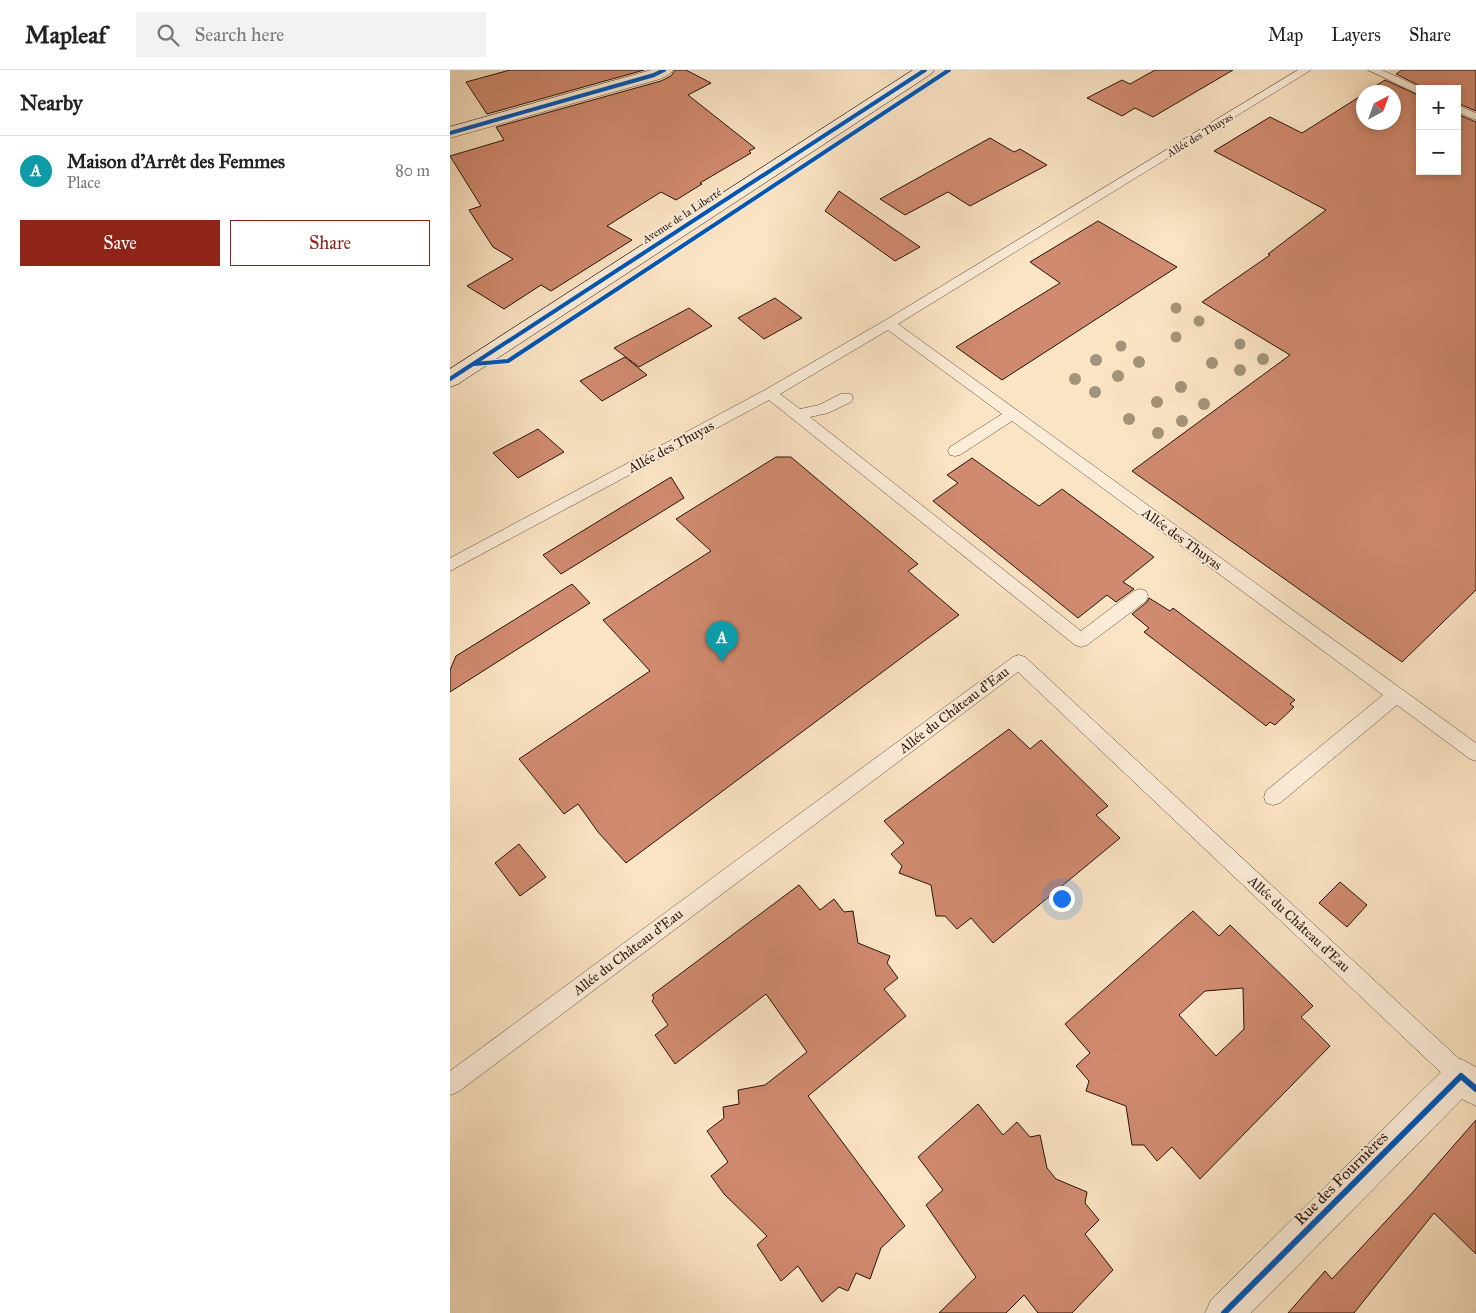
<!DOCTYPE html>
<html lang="en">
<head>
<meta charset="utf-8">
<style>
	:root { --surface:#fff; --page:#f2f2f2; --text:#222; --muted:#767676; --line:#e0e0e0; --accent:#8f2418 }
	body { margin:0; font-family:"IM FELL Great Primer",serif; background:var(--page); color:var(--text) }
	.controls { position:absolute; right:15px; top:15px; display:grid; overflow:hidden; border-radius:0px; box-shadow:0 2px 8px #0003 }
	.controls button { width:45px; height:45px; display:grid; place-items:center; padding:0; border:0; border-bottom:1px solid var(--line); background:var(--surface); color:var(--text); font:25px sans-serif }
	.compass { position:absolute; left:906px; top:15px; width:45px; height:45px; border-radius:50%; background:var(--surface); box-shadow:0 2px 8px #0003; rotate:41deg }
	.you { position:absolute; left:611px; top:828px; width:18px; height:18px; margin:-12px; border:4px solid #fff; border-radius:50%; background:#1a73e8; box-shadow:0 0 0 8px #1a73e833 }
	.badge { display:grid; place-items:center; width:32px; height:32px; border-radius:50%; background:var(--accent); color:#fff; font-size:16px; font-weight:700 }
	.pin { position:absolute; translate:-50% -41px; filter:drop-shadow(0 1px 2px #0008) }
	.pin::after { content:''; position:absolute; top:26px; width:18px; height:15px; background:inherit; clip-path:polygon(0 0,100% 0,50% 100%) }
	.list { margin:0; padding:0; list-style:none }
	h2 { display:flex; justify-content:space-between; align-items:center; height:65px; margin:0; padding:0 20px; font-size:21px }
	h2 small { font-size:16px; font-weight:400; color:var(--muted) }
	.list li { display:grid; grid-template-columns:32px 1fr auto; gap:15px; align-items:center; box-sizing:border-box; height:70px; padding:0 20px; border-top:1px solid var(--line) }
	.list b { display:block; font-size:19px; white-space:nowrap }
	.list p { margin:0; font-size:16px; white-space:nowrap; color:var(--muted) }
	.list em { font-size:16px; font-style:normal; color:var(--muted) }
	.actions { display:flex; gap:10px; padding:15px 20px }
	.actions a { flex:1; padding:11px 0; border:1px solid var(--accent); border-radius:0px; text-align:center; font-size:18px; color:var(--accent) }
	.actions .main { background:var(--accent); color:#fff }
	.icon { flex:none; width:28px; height:28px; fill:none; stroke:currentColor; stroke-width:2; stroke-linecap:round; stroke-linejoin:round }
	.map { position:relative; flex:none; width:1026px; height:1243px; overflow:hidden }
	header { display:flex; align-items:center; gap:30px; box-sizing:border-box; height:70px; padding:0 25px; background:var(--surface); border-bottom:1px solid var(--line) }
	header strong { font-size:24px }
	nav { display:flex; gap:28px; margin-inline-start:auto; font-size:18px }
	.search { width:350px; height:45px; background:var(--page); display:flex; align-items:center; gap:12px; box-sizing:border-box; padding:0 18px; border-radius:0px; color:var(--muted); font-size:19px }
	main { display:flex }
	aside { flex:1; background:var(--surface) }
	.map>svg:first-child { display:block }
	.building { fill:#d08a6f; stroke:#271308; fill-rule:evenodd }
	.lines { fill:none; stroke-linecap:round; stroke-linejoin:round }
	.lane-casing { stroke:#5c4737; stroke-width:1 }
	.street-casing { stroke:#5c4737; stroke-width:1 }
	.secondary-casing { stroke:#271308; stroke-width:1 }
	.lane { fill:#fcedd9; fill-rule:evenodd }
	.street { fill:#fcedd9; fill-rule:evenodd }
	.secondary { fill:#fcedd9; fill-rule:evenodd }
	.cycleway-far1-casing { stroke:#fcedd9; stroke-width:6 }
	.cycleway-casing { stroke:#fcedd9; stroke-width:9 }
	.cycleway-far1 { stroke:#0057b8; stroke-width:4 }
	.cycleway { stroke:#0057b8; stroke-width:6 }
	.tree { fill:#a39378 }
	.labels { text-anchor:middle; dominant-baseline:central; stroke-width:4; stroke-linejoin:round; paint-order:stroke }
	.far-street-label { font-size:11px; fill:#271308; stroke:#fcedd9 }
	.street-label { font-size:14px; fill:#271308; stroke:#fcedd9 }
	.near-street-label { font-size:16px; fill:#271308; stroke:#fcedd9 }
</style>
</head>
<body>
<header>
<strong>Mapleaf</strong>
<div class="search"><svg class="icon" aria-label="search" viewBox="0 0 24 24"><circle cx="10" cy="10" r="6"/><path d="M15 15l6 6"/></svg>Search here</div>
<nav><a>Map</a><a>Layers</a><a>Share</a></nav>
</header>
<main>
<aside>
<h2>Nearby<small></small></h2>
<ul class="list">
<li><span class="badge" style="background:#0f9aa8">A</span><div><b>Maison d'Arrêt des Femmes</b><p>Place</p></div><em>80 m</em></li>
</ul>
<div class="actions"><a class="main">Save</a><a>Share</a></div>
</aside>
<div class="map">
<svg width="1026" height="1243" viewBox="0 0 1026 1243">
	<rect width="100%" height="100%" fill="#fbe4c4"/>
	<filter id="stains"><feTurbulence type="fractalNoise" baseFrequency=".004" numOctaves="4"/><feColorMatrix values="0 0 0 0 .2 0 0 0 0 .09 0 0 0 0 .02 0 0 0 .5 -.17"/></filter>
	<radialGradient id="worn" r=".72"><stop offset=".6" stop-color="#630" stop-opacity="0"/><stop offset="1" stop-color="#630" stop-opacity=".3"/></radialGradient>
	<g class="building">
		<path d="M60,0H194L37,44L16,12Z"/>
		<path d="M225,0H236L261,13L238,25L305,78L299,81L301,83L250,113L252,114L226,130L211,122L157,156L182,170L101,221L91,215L54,239L17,216L63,189L43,177L19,140L31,136L0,86L54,70L46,57L211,11L221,6Z"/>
		<path d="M705,0H783L703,47L685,38L672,46L637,28L672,10L680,14Z"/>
		<path d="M952,0H1026V41L1007,33V19H976L946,4Z"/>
		<path d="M935,10L970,26V101H1007V44L1026,52V520L952,592L682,401L840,285L752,232L820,185L818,184L876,140L764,81L820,47L852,63L914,24V52H944V22H916Z"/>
		<path d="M540,68L564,82L570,79L597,95L520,136L498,122L455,145L430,129Z"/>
		<path d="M389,121L415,139L470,177L445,191L375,141Z"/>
		<path d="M648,151L727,197L552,310L506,277L610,213L580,192Z"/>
		<path d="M325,228L352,248L314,269L288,248Z"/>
		<path d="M239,238L262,256L189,297L164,278Z"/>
		<path d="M175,287L197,305L152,331L130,311Z"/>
		<path d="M88,359L114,382L68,408L43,383Z"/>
		<path d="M326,387H341L468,494L458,501L509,545L176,793L148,762L128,734L114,744L69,689L200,601L153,550L261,481L226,449Z"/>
		<path d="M522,388L589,436L612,419L704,487L673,512L684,519L666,532L657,525L628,548L483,431L508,413L497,405Z"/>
		<path d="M221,407L234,428L111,504L93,485Z"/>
		<path d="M122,514L140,533L0,622V600L6,586Z"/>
		<path d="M699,528L720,541L723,538L845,630L840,634L844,637L825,655L820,652L816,656L694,562L699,558L682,544L697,532Z"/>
		<path d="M559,659L580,679L591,670L658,736L646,745L670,768L543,873L521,848L507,859L495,846H486L481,815L449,803L452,796L441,784L454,773L434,751Z"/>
		<path d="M69,774L96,807L70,826L45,793Z"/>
		<path d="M890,812L917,835L897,857L869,833Z"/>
		<path d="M349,815L370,840L384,829L394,842L403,841L408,873L440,886L437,893L448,908L434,919L456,946L358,1026L455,1156L431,1178L420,1209L406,1203L398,1221L389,1217L372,1232L348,1196L331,1211L307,1175L317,1166L274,1124L261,1106L278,1092L257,1061L274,1048L273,1037L289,1034L288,1020L315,1015L357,982L316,924L225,994L205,965L218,955L202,931L204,928L202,925Z"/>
		<path d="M743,841L769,866L780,855L848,921L863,936L851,947L880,976L750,1109L722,1077L707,1091L694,1075H682L676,1036L636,1021L639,1011L626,996L640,983L615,954ZM793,918L794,959L766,986L729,945L755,921Z"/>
		<path d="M528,1034L553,1065L567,1052L580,1067L590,1065L597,1098L606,1109L637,1122L635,1133L649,1150L635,1164L663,1200L622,1243H588L574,1225L556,1243H489L526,1207L476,1135L493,1120L468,1087Z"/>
		<path d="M1026,1050V1184L984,1143L904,1243H838L875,1201L882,1209L963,1122Z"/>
	</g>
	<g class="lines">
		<defs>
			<g id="lane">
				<path d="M848,0H861L448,254L1026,673V691L1020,689L947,635L830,733L823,735L816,733L814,727L816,721L933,625L562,351L510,385L505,386L500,385L498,381L500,377L552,344L438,260L330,324L350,339L369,335L391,324H401L403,328L401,332L378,343L360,347L631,561L684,521L690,519L696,521L698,526L696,531L637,575L631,577L625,575L319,330L0,501V488L315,320L434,251Z"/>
				<path d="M918,0H932L974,19H970V24L966,23Z"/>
				<path d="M1007,35L1026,43V50L1007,42Z"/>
				<path d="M569,585L575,587L1019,998L1022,1006L1019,1014L1011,1017L1003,1014L568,602L8,1022L0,1025V1001L563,587Z"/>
			</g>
			<g id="street">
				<path d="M201,0H223L220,4L210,9L0,68V57Z"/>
				<path d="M1011,989L1026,997V1036L1012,1029L801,1243H755L761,1230L999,994Z"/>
			</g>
			<path id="secondary" d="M463,0H484L481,4L8,314L0,317V299Z"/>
		</defs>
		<use href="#lane" class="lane-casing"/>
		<use href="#street" class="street-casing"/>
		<use href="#secondary" class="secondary-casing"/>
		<use href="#lane" class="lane"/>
		<use href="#street" class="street"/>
		<use href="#secondary" class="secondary"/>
		<defs>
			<g id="cycleway-far1">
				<path d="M0,63L204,5L214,0"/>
				<path d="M24,294L58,291L499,0"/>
				<path d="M0,309L475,0"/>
			</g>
			<path id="cycleway" d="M774,1243L1011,1006L1026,1019"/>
		</defs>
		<use href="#cycleway-far1" class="cycleway-far1-casing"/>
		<use href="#cycleway" class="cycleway-casing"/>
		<use href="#cycleway-far1" class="cycleway-far1"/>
		<use href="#cycleway" class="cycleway"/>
	</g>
	<g class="tree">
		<circle cx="726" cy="238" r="5.5"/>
		<circle cx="749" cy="251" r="5.5"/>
		<circle cx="726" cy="267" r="5.5"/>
		<circle cx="790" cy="274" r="5.5"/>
		<circle cx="671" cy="276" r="5.5"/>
		<circle cx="813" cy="289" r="6"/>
		<circle cx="646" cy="290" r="6"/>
		<circle cx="689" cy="292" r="6"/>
		<circle cx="762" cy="293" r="6"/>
		<circle cx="790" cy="300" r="6"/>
		<circle cx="668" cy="306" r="6"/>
		<circle cx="625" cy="309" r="6"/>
		<circle cx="731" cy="317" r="6"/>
		<circle cx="645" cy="322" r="6"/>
		<circle cx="707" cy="332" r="6"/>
		<circle cx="754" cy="334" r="6"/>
		<circle cx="679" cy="349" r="6"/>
		<circle cx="732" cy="351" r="6"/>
		<circle cx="708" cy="363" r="6"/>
	</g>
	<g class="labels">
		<g class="far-street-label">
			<text transform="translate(750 65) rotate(-31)">Allée des Thuyas</text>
			<text transform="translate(232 146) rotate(-33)">Avenue de la Liberté</text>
		</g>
		<g class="street-label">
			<text transform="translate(221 377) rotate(-28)">Allée des Thuyas</text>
			<text transform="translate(732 469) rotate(36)">Allée des Thuyas</text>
			<text transform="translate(504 640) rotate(-37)">Allée du Château d'Eau</text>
			<text transform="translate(849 854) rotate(43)">Allée du Château d'Eau</text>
			<text transform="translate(178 882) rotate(-37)">Allée du Château d'Eau</text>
		</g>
		<g class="near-street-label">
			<text transform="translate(891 1108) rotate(-45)">Rue des Fournières</text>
		</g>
	</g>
	<rect width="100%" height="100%" filter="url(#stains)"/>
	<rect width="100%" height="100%" fill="url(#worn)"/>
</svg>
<div class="controls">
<button>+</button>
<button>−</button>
</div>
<svg class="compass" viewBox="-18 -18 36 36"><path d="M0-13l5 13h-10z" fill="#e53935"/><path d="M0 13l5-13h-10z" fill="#767676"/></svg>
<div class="you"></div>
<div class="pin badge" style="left:272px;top:592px;background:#0f9aa8">A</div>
</div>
</main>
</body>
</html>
